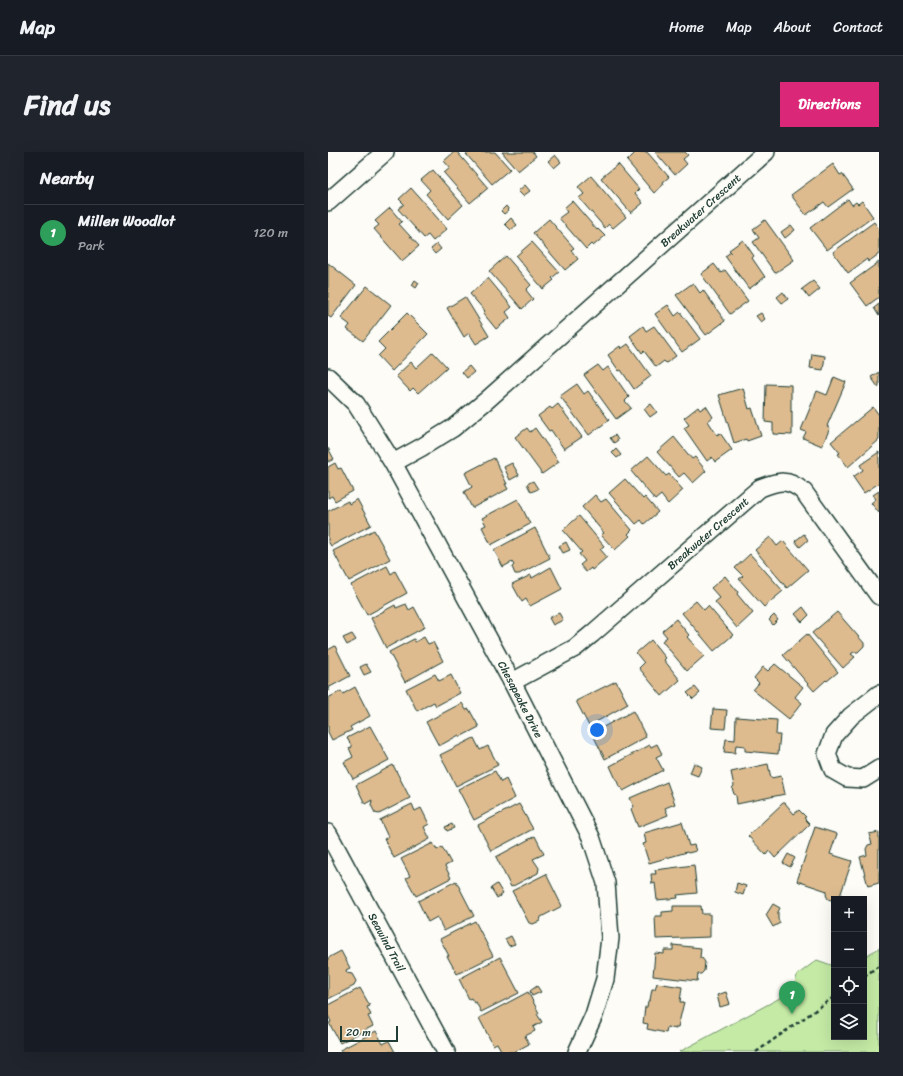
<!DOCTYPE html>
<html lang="en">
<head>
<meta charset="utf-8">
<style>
	:root { --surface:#171b24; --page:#20242c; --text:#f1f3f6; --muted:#9ea1a6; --line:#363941; --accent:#db2777 }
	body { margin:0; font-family:Sriracha,sans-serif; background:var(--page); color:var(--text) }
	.controls { position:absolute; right:12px; bottom:12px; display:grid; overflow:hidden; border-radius:0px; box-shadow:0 4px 16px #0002 }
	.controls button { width:36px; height:36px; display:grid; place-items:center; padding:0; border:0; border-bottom:1px solid var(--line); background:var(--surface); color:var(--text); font:20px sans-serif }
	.scale { position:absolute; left:12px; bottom:10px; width:58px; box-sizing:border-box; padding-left:4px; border:2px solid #1f3d34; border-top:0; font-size:11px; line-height:14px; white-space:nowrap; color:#1f3d34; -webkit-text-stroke:3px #fdfcf7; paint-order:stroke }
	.you { position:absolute; left:269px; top:578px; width:14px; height:14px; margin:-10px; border:3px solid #fff; border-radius:50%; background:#1a73e8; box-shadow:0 0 0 6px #1a73e833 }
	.badge { display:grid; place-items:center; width:26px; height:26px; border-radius:50%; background:var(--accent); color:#fff; font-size:13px; font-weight:700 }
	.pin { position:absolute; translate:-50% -33px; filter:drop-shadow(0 1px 2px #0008) }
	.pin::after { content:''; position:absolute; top:21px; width:14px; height:12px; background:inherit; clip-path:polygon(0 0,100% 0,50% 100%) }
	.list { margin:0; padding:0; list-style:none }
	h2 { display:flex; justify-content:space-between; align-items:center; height:52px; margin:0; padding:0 16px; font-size:17px }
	h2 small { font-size:13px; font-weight:400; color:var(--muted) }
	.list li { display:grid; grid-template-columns:26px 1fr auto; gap:12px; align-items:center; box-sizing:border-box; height:56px; padding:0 16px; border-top:1px solid var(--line) }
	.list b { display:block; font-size:15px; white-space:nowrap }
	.list p { margin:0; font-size:13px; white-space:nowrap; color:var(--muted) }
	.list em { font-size:13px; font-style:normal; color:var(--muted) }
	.icon { flex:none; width:22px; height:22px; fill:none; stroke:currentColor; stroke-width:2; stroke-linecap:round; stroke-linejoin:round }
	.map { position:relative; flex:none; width:551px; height:900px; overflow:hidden; border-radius:0px }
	header { display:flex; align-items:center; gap:24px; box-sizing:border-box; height:56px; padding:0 20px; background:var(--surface); border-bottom:1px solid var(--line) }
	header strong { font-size:19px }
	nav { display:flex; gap:22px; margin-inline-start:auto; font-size:14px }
	.intro { display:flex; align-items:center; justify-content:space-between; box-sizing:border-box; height:96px; padding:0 24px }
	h1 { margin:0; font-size:28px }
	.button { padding:10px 18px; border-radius:0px; background:var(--accent); color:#fff; font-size:14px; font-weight:700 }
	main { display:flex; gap:24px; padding:0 24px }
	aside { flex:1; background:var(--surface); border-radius:0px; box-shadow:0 4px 16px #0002 }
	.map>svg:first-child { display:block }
	.green { fill:#c4eaa5; stroke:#72946c }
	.building { fill:#ddbb8f; stroke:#1f3d34 }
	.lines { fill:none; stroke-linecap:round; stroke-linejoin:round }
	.street-casing { stroke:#1f3d34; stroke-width:20 }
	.path { stroke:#1f3d34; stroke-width:2.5; stroke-dasharray:4 3; stroke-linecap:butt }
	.street { stroke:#fdfcf7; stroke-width:17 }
	.labels { text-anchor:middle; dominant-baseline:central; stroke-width:4; stroke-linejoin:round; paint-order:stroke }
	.street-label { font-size:11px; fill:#1f3d34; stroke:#fdfcf7 }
</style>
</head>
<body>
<header>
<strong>Map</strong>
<nav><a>Home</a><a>Map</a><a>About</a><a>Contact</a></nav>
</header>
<div class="intro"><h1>Find us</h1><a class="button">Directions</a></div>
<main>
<aside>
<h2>Nearby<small></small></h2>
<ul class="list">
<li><span class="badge" style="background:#2e9e5b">1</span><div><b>Millen Woodlot</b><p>Park</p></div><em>120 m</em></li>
</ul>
</aside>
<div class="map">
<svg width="551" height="900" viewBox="0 0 551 900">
	<rect width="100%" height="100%" fill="#fdfcf7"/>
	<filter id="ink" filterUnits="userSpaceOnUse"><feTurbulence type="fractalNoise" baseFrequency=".025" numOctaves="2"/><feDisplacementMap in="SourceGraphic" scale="8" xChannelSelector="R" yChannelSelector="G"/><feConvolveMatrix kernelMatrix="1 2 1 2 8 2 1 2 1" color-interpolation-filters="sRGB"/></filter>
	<g filter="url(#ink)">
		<path class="green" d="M551,796V900H351L465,839L469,823L489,808L506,814V885H536V805Z"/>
		<g class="building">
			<path d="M126,0H129L160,36L142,51L116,21L122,16L116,9Z"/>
			<path d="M141,0H167L182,17L164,32L138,2Z"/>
			<path d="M174,0H205L208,4L190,19Z"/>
			<path d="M308,0H319L341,25L335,30L336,32L326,41L299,9Z"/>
			<path d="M327,0H357L360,3L355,7L359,12L347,23Z"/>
			<path d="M227,3L233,10L226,16L220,9Z"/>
			<path d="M290,12L311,37L307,41L315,51L303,61L273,26Z"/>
			<path d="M505,12L512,23L514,22L525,37L500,55L496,50L478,63L463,43Z"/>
			<path d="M105,18L135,53L120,67L98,42L102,38L93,28Z"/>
			<path d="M263,24L298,65L285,76L281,72L277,76L251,46L256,42L250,35Z"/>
			<path d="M197,33L202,39L195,44L190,39Z"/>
			<path d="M83,36L119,77L105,89L100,83L96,86L70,57L76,52L71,47Z"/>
			<path d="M520,47L524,53L528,50L530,52L534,49L545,65L499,98L482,76Z"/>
			<path d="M244,49L269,78L270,77L277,84L265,94L263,92L258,97L231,66L239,60L236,56Z"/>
			<path d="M178,54L181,58L176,62L173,59Z"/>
			<path d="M62,56L74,70L71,72L91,94L74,109L46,77L51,73L47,69Z"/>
			<path d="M183,66L189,73L183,78L177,72Z"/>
			<path d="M221,67L246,96L243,98L250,107L237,118L205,81Z"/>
			<path d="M437,68L466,108L447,121L425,90L431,86L425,77Z"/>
			<path d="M546,70L551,77V102L540,110L539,107L520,121L505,100Z"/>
			<path d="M463,73L467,78L457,86L453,80Z"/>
			<path d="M415,88L426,104L424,106L437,125L421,137L397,104L403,100L401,98Z"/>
			<path d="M204,90L231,120L224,126L226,128L215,137L188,104Z"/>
			<path d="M109,92L113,97L107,102L103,97Z"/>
			<path d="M178,104L203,133L198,138L205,147L194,157L161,119Z"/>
			<path d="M551,110V145L539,154L522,131Z"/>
			<path d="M0,111L28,133L3,166L0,164Z"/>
			<path d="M386,112L393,121L397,118L420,149L402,162L373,122Z"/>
			<path d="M160,126L184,155L178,160L182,166L168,177L155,161L157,159L142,142Z"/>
			<path d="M87,128L91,131L88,136L84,133Z"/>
			<path d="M485,129L492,137L481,146L474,137Z"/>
			<path d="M365,131L372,141L375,138L397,169L378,183L348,143Z"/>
			<path d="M39,134L63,153L35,189L19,177L22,173L13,166Z"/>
			<path d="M455,140L460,147L454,151L449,145Z"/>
			<path d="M137,145L161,184L148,192L141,181L136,185L119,156Z"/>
			<path d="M551,152V164L546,156Z"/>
			<path d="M340,153L347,164L352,160L372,187L354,200L327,162Z"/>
			<path d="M79,161L100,182L64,219L50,204L57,197L50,190Z"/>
			<path d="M433,161L437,167L433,170L428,164Z"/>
			<path d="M315,174L318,179L326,174L348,204L338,211L336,209L328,215L316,199L314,201L302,184Z"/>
			<path d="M300,192L323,224L306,237L293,218L291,219L280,203L292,194L293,197Z"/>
			<path d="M105,200L119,215L90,241L85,236L82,239L68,224L83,210L88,216Z"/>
			<path d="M484,202L497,204L495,218L482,216Z"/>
			<path d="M270,213L275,219L280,215L301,245L297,249L303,256L288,267L256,223Z"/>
			<path d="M141,214L146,220L139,226L134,220Z"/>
			<path d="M551,220V234L550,235L543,225Z"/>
			<path d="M506,225L518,230L499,274L502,276L494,294L475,286L478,280L473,278L489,239L499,243Z"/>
			<path d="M249,232L256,242L260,239L281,268L261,283L232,244Z"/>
			<path d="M438,232L463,233V260L464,259V283L445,282V271L437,270Z"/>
			<path d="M415,236L421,257L424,256L433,284L419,289L418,287L406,291L391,243Z"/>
			<path d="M230,252L254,285L236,297L223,278L221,279L210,264L222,255L224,257Z"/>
			<path d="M323,252L329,260L322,265L316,257Z"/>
			<path d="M378,254L385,265L380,269L389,283L392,281L404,298L387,310L384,305L379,309L356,276L361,273L356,266L370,255L372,258Z"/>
			<path d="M545,255L551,263V288L520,315L510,302L512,301L503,290Z"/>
			<path d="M199,276L202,280L207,276L231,310L214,322L187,285Z"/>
			<path d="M287,283L290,288L286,291L282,286Z"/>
			<path d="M346,285L364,307L367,305L378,319L365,331L356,321L351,325L329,300Z"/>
			<path d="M0,296L6,307L0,310Z"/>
			<path d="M288,297L293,303L289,306L284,301Z"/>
			<path d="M551,300V331L536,341L525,325L535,318L532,313Z"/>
			<path d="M320,304L338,324L341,322L355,338L340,352L333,343L327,348L303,319Z"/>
			<path d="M166,306L179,332H177L180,337L144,356L136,340L144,335L137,321Z"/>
			<path d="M7,311L10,317L13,316L25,339L7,349L4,344L0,346V315Z"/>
			<path d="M184,311L191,323L182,328L176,315Z"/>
			<path d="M297,327L315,347L317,345L330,360L316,372L313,368L308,372L281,341Z"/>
			<path d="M205,329L210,337L203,340L199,332Z"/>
			<path d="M551,339V361L543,351L548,347L545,343Z"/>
			<path d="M267,343L273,350L278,347L304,378L300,382L302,384L287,398L273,383L276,381L254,355Z"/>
			<path d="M29,347L43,373L3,394L0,389V359L20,349L21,352Z"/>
			<path d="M190,347L202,372L163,393L154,375L158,373L154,366Z"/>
			<path d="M251,364L276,394L272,397L279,405L264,418L263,416L258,420L252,413L257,409L251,402L254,400L235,378Z"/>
			<path d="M207,376L222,406L191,422H187L184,415L186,413L184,410L175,415L166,398Z"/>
			<path d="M46,378L62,407L21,429L5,399Z"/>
			<path d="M476,382L480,388L472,395L467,389Z"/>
			<path d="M442,385L449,394L455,389L480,418L459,436L427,398Z"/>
			<path d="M238,390L242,398L235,401L231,394Z"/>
			<path d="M422,402L455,439L436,455L411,427L415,424L407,416Z"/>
			<path d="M59,414L63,422L67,419L79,441L39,463L23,433Z"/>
			<path d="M223,415L234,437L202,454L198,447L194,450L184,432L203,423L204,426Z"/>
			<path d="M397,424L410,440L409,442L425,461L409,476L387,450L392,446L383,436Z"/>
			<path d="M368,449L376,458L380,454L405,483L386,499L354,461Z"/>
			<path d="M78,452L81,458L86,455L97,475L58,496L43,466L67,453L68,456Z"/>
			<path d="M475,455L481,463L474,470L467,462Z"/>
			<path d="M509,460L536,491V494L530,500H526L523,502L527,505L515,516L484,481Z"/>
			<path d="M231,461L235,468L225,473L221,466Z"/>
			<path d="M446,463L450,468L445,473L441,468Z"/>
			<path d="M348,467L361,483L359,485L376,504L359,519L334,489L339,485L334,479Z"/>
			<path d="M24,482L28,488L19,493L15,486Z"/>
			<path d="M479,482L510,520L499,529L498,528L486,539L455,503Z"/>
			<path d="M96,485L100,492L105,490L115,509L77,530L61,500L86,487L87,490Z"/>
			<path d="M323,488L338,506L336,508L352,528L334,544L311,516L316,511L308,501Z"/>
			<path d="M7,494L22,524L0,536L2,538L0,539V498Z"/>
			<path d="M38,512L43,520L36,523L32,515Z"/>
			<path d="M447,512L475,535L467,545L474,551L461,567L425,538L431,531L426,526L435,515L440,519Z"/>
			<path d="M107,522L111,529L123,523L132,541L108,554L106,550L89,559L78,537Z"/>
			<path d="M288,529L300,552L261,574L248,549Z"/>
			<path d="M27,535L42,564L22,575L24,578L4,588L0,580V546L13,539L15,542Z"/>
			<path d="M367,535L372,541L365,547L359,541Z"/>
			<path d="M134,551L138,558L141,557L151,575L132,585L131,583L111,594L98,570Z"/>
			<path d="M385,557L399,558L397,577L383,576Z"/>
			<path d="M305,559L318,585L277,607L264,581Z"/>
			<path d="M408,565L449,568L448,583H452L450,602L417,599V594L408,593L407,601L396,600L398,587L407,588Z"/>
			<path d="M42,574L61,608L25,627L16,610L25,605L21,596L24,595L19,586Z"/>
			<path d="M146,586L152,598L160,594L170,613L128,634L112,603Z"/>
			<path d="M329,592L334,602L328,605L335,618L295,639L293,635L292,636L282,614L322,593L323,595Z"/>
			<path d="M366,611L374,615L370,624L362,621Z"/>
			<path d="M440,612L443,626L453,624L457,642L409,652L408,643L406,642L404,636L406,634L403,620Z"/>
			<path d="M65,613L82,646L51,662L47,661L43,653L44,648L37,652L28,633Z"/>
			<path d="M167,619L173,630L178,627L187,646L146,668L130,637Z"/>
			<path d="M339,630L347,652L337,656L340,663L310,675L303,657L306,655L302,646Z"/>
			<path d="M455,651H457L466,662L471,658L478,665L476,666L482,672L447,706L441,699L438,703L420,684Z"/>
			<path d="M84,652L87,659L93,656L101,672L96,675L102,687L66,706L56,687L60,685L52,668Z"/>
			<path d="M191,652L205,677L163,699L150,673Z"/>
			<path d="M354,670L361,694L366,693L368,699L360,701L359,700L321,711L315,692L318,691L316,681Z"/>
			<path d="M124,672L126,676L119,679L117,675Z"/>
			<path d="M487,675L509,682L502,702L524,709L511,747H506V749L500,747L498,743L499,739L469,729Z"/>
			<path d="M551,680V731L540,734L532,705L539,703L538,697L540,693L544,692L541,682Z"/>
			<path d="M207,684L216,702L205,707L211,716L210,721L183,735L168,705Z"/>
			<path d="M105,691L109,698L114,695L123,711L117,714L123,726L88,744L78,726L82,724L73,707Z"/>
			<path d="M460,702L467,706L462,715L455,711Z"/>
			<path d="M366,713L369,741L349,743L350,746L329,748L327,731L324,732L323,722H328L327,718Z"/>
			<path d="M218,722L234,754L213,765L212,769L205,772L201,771L184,739Z"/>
			<path d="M128,729L146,764L116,779L109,765L100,770L90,749Z"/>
			<path d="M409,731L418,734L415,743L407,740Z"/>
			<path d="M169,732L175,742L169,746L163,736Z"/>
			<path d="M445,752L452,756L450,760V767L452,771L445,775L438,763Z"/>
			<path d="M345,754H373L374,762H382V785L328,787L327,764H334V760L345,759Z"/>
			<path d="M147,769L165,804L129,822L119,804H121L112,787Z"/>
			<path d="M183,784L187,792L181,794L177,787Z"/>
			<path d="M345,793L373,796L372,806H374L377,810L376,819L373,822H370L369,829L325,824L327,801L336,802V798H345Z"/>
			<path d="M13,799L22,816L18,818L19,821L24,822L28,829L26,834L0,847V806Z"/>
			<path d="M172,805L191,841L153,860L148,850L146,851L143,846L141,847L131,827Z"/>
			<path d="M329,831L354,835L352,850H356L350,875H348V877L339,875L338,881L319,877L320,872L315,871L317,855H319L320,849L322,848L324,837H327Z"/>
			<path d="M209,834L213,840L204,844L202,839Z"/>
			<path d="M32,836L42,854L39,855L43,863L40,864L45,874L12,891L1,871L3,870L0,863V853Z"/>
			<path d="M200,840L211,861L209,862L214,870L205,875L207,879L197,884L201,892L186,900H174L169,891L165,893L151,866Z"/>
			<path d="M398,840L402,852L392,855L389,843Z"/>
			<path d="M48,879L55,892L61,889L67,900H13L12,898Z"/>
		</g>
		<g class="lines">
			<defs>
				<g id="street">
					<path d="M0,50L57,0"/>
					<path id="s1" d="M0,225L28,252L65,311L184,530L263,685L278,731L282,786L277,827L266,863L249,900"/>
					<path id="s2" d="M65,311L94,295L125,276L159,248L438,0"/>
					<path id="s3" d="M184,530L247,496L264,482L432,336C451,329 460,326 476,340L551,444"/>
					<path d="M551,542L523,564L506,583L499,602L505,618L519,626L535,627L551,617"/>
					<path id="s4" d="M0,681L118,900"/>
				</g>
			</defs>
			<use href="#street" class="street-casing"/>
			<g class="path">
				<path d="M536,824L551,814"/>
				<path d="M428,900L506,845"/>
			</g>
			<use href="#street" class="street"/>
		</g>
	</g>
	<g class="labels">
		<g class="street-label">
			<text stroke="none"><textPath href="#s2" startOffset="399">Breakwater Crescent</textPath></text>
			<text stroke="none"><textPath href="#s3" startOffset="247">Breakwater Crescent</textPath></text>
			<text stroke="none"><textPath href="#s1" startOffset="377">Chesapeake Drive</textPath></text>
			<text stroke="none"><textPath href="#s4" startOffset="124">Seawind Trail</textPath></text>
		</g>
	</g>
</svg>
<div class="controls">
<button>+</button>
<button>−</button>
<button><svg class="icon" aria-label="locate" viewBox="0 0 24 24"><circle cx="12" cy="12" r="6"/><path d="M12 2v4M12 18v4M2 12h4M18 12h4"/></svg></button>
<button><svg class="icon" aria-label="layers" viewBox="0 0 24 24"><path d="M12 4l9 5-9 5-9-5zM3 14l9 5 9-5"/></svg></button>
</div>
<div class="scale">20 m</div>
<div class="you"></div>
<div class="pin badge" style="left:464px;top:862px;background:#2e9e5b">1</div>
</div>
</main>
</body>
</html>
